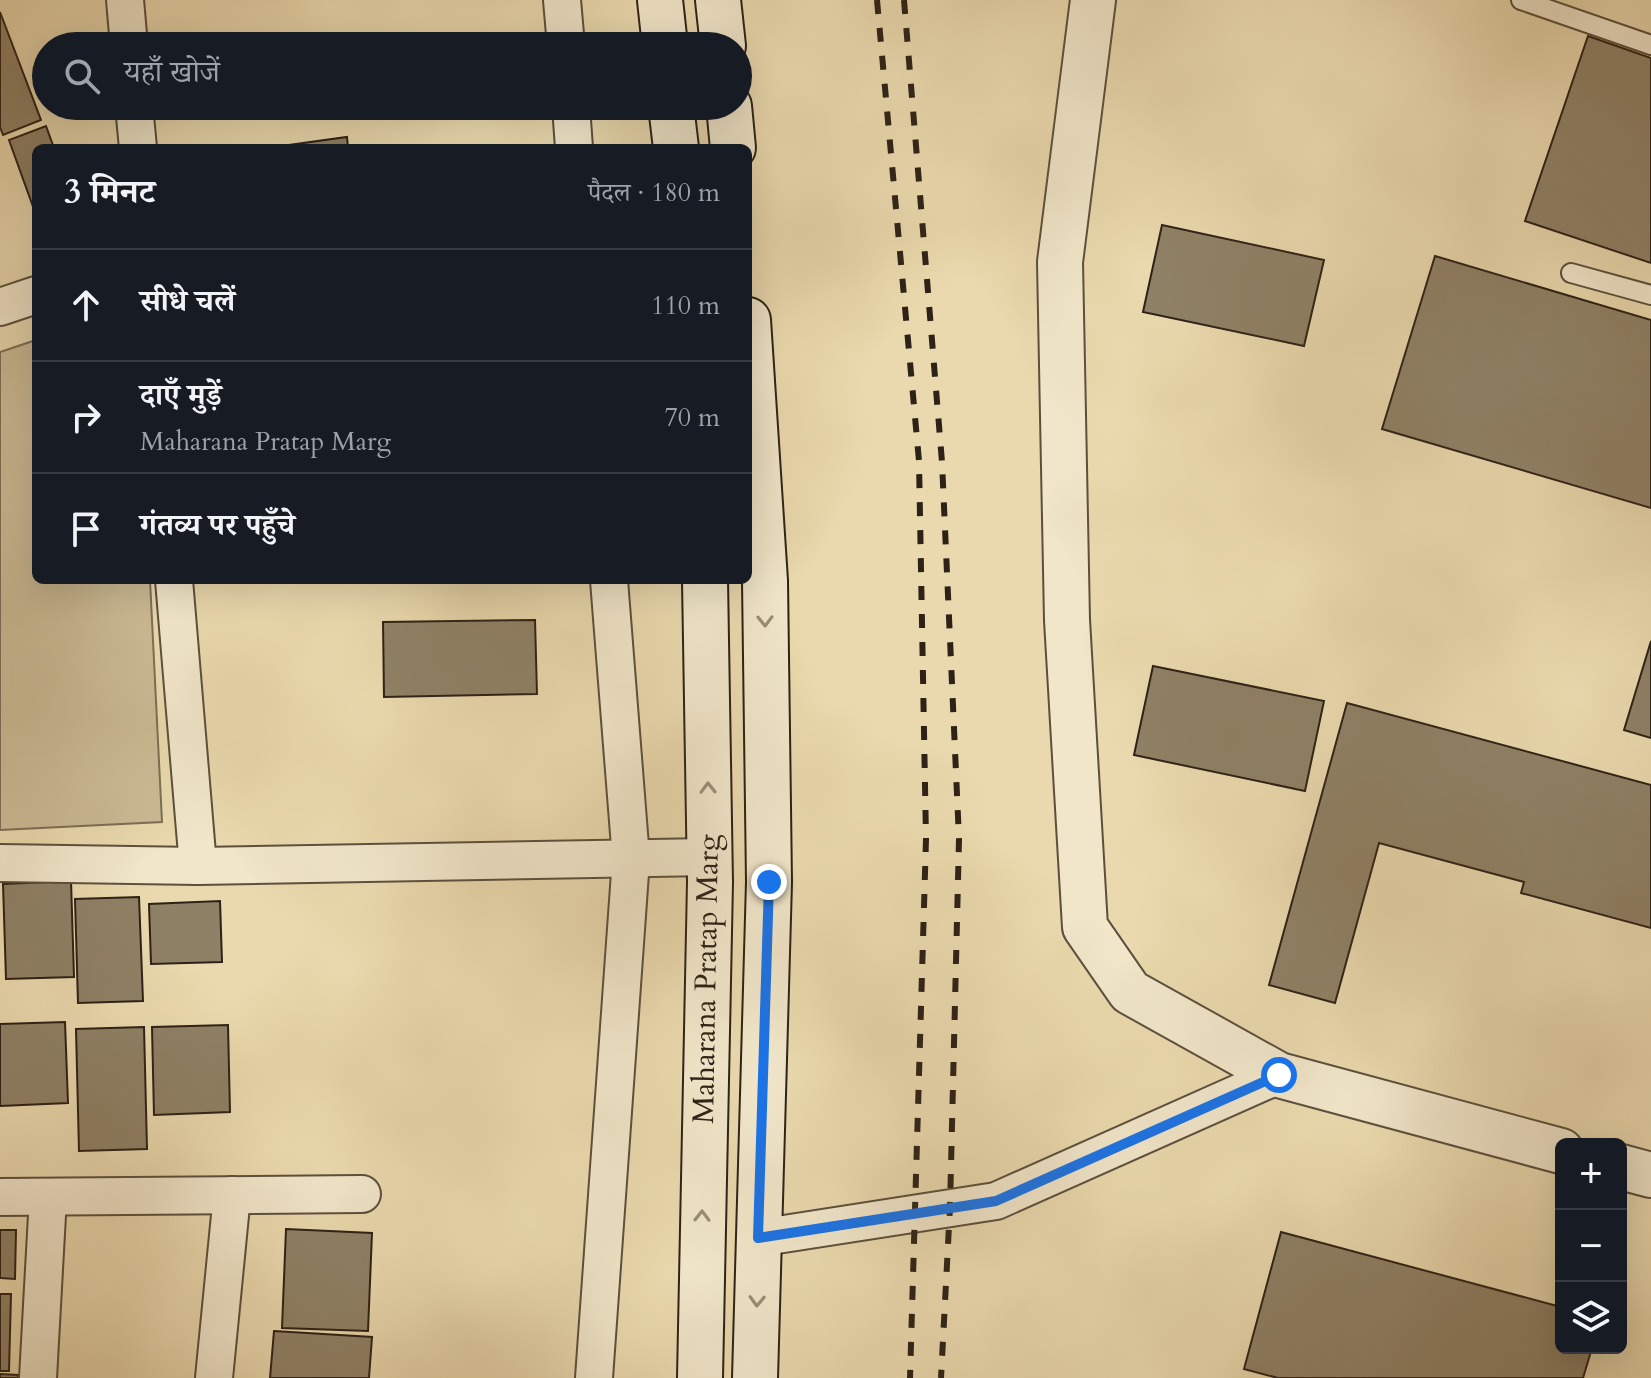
<!DOCTYPE html>
<html lang="hi">
<head>
<meta charset="utf-8">
<style>
	:root { --surface:#171b24; --page:#20242c; --text:#f1f3f6; --muted:#9ea1a6; --line:#363941 }
	body { margin:0; font-family:Cardo,"Noto Serif Devanagari",serif; background:var(--page); color:var(--text) }
	.controls { position:absolute; right:24px; bottom:24px; display:grid; overflow:hidden; border-radius:12px; box-shadow:0 8px 32px #0002 }
	.controls button { width:72px; height:72px; display:grid; place-items:center; padding:0; border:0; border-bottom:2px solid var(--line); background:var(--surface); color:var(--text); font:40px sans-serif }
	.stop { position:absolute; width:24px; height:24px; margin:-18px; border:6px solid #1a73e8; border-radius:50%; background:#fff }
	.stop.end { background:#1a73e8; border-color:#fff; box-shadow:0 2px 8px #0008 }
	.list { margin:0; padding:0; list-style:none }
	h2 { display:flex; justify-content:space-between; align-items:center; height:104px; margin:0; padding:0 32px; font-size:34px }
	h2 small { font-size:26px; font-weight:400; color:var(--muted) }
	.list li { display:grid; grid-template-columns:52px 1fr auto; gap:24px; align-items:center; box-sizing:border-box; height:112px; padding:0 32px; border-top:2px solid var(--line) }
	.list b { display:block; font-size:30px; white-space:nowrap }
	.list p { margin:0; font-size:26px; white-space:nowrap; color:var(--muted) }
	.list em { font-size:26px; font-style:normal; color:var(--muted) }
	.icon { flex:none; width:44px; height:44px; fill:none; stroke:currentColor; stroke-width:2; stroke-linecap:round; stroke-linejoin:round }
	.map { position:relative; flex:none; width:1651px; height:1378px; overflow:hidden }
	.search { position:absolute; background:var(--surface); box-shadow:0 8px 32px #0002; left:32px; top:32px; width:720px; height:88px; display:flex; align-items:center; gap:20px; box-sizing:border-box; padding:0 28px; border-radius:44px; color:var(--muted); font-size:30px }
	.panel { position:absolute; background:var(--surface); box-shadow:0 8px 32px #0002; left:32px; top:144px; width:720px; height:440px; border-radius:12px }
	.map>svg:first-child { display:block }
	.green { fill:#caba94; stroke:#7c6e56; stroke-width:2 }
	.building { fill:#8f8166; stroke:#2d2217; stroke-width:2 }
	.lines { fill:none; stroke-linecap:round; stroke-linejoin:round }
	.service-casing { stroke:#5c503d; stroke-width:22 }
	.minor-casing { stroke:#5c503d; stroke-width:40 }
	.tertiary-casing { stroke:#5c503d; stroke-width:48 }
	.secondary-casing { stroke:#2d2217; stroke-width:48 }
	.service { stroke:#f1e6ca; stroke-width:18 }
	.minor { stroke:#f1e6ca; stroke-width:36 }
	.tertiary { stroke:#f1e6ca; stroke-width:44 }
	.secondary { stroke:#f1e6ca; stroke-width:44 }
	.rail { stroke:#2d2217; stroke-width:6; stroke-dasharray:14 14; stroke-linecap:butt }
	.oneway { stroke:#998e79 }
	.route { stroke:#1a73e8; stroke-width:10 }
	.labels { text-anchor:middle; dominant-baseline:central; stroke-width:6; stroke-linejoin:round; paint-order:stroke }
	.street-label { font-size:30px; fill:#2d2217; stroke:#f1e6ca }
</style>
</head>
<body>
<div class="map">
<svg width="1651" height="1378" viewBox="0 0 1651 1378">
	<rect width="100%" height="100%" fill="#ead9ae"/>
	<filter id="stains"><feTurbulence type="fractalNoise" baseFrequency=".0025" numOctaves="4"/><feColorMatrix values="0 0 0 0 .2 0 0 0 0 .09 0 0 0 0 .02 0 0 0 .5 -.17"/></filter>
	<radialGradient id="worn" r=".72"><stop offset=".6" stop-color="#630" stop-opacity="0"/><stop offset="1" stop-color="#630" stop-opacity=".3"/></radialGradient>
	<path class="green" d="M36,340V580H150L162,822L0,830V352Z"/>
	<g class="building">
		<path d="M0,12L41,120L3,135L0,127Z"/>
		<path d="M1588,36L1651,58V263L1525,221Z"/>
		<path d="M46,126L54,148H36V215L9,140Z"/>
		<path d="M347,137L348,148H267Z"/>
		<path d="M1162,225L1324,260L1304,346L1143,312Z"/>
		<path d="M1435,256L1651,320V508L1382,429Z"/>
		<path d="M535,620L537,694L384,697L383,622Z"/>
		<path d="M1651,641V738L1624,730Z"/>
		<path d="M1153,666L1324,701L1305,791L1134,755Z"/>
		<path d="M1347,703L1651,785V928L1521,893L1524,882L1379,843L1335,1003L1269,985Z"/>
		<path d="M71,881L74,977L6,979L3,884Z"/>
		<path d="M139,897L143,1001L78,1003L75,899Z"/>
		<path d="M220,901L222,962L151,964L149,904Z"/>
		<path d="M65,1022L68,1103L0,1106V1024Z"/>
		<path d="M228,1025L230,1112L154,1115L152,1027Z"/>
		<path d="M144,1027L147,1149L79,1151L76,1029Z"/>
		<path d="M286,1229L372,1233L368,1331L282,1328Z"/>
		<path d="M0,1230H16L15,1279L0,1278Z"/>
		<path d="M1281,1232L1561,1307V1348H1592L1583,1378H1278L1244,1369Z"/>
		<path d="M0,1294H11L9,1371H0Z"/>
		<path d="M274,1331L372,1337L369,1378H270Z"/>
		<path d="M0,1374L18,1375V1378H0Z"/>
	</g>
	<g class="lines">
		<defs>
			<g id="service">
				<path d="M1521,0L1651,45"/>
				<path d="M1571,273L1651,295"/>
			</g>
			<g id="minor">
				<path d="M125,0L129,46"/>
				<path d="M562,0L566,46"/>
				<path d="M134,106L138,148"/>
				<path d="M571,106L574,148"/>
				<path d="M0,307L36,295"/>
				<path d="M174,580L198,866"/>
				<path d="M0,863L198,866L709,857"/>
				<path d="M0,1197L362,1194"/>
				<path d="M758,1238L996,1201L1279,1075"/>
				<path d="M38,1378L48,1197"/>
				<path d="M214,1378L232,1195"/>
				<path d="M594,1378L631,859L609,580"/>
			</g>
			<g id="tertiary">
				<path d="M1093,0L1060,262L1067,620L1085,927L1130,992L1279,1075L1561,1151"/>
				<path d="M1621,1167L1651,1175"/>
			</g>
			<g id="secondary">
				<path d="M660,0L665,46"/>
				<path d="M718,0L723,46"/>
				<path d="M671,106L676,148"/>
				<path d="M729,106L733,148"/>
				<path d="M748,320L765,581L769,882L755,1378"/>
				<path d="M700,1378L710,882L705,580"/>
			</g>
		</defs>
		<use href="#service" class="service-casing"/>
		<use href="#minor" class="minor-casing"/>
		<use href="#tertiary" class="tertiary-casing"/>
		<use href="#secondary" class="secondary-casing"/>
		<use href="#service" class="service"/>
		<use href="#minor" class="minor"/>
		<use href="#tertiary" class="tertiary"/>
		<use href="#secondary" class="secondary"/>
		<g class="rail">
			<path d="M877,0L919,461L926,839L910,1378"/>
			<path d="M904,0L942,462L959,839L950,1207L941,1378"/>
		</g>
	</g>
	<defs><path id="oneway-chevron" d="M-2-3.5L2.5 0L-2 3.5" fill="none" stroke-width="1.6" stroke-linecap="round" stroke-linejoin="round" transform="scale(2)"/></defs>
	<g class="oneway">
		<use href="#oneway-chevron" transform="translate(765 621) rotate(89)"/>
		<use href="#oneway-chevron" transform="translate(708 788) rotate(-91)"/>
		<use href="#oneway-chevron" transform="translate(702 1216) rotate(-89)"/>
		<use href="#oneway-chevron" transform="translate(757 1301) rotate(92)"/>
	</g>
	<g class="lines">
		<path class="route" d="M769,882L758,1238L996,1201L1279,1075"/>
	</g>
	<g class="labels">
		<g class="street-label">
			<text transform="translate(706 979) rotate(-89)">Maharana Pratap Marg</text>
		</g>
	</g>
	<rect width="100%" height="100%" filter="url(#stains)"/>
	<rect width="100%" height="100%" fill="url(#worn)"/>
</svg>
<div class="controls">
<button>+</button>
<button>−</button>
<button><svg class="icon" aria-label="layers" viewBox="0 0 24 24"><path d="M12 4l9 5-9 5-9-5zM3 14l9 5 9-5"/></svg></button>
</div>
<div class="stop" style="left:1279px;top:1075px"></div>
<div class="stop end" style="left:769px;top:882px"></div>
<div class="search"><svg class="icon" aria-label="search" viewBox="0 0 24 24"><circle cx="10" cy="10" r="6"/><path d="M15 15l6 6"/></svg>यहाँ खोजें</div>
<section class="panel">
<h2>3 मिनट<small>पैदल · 180 m</small></h2>
<ul class="list">
<li><svg class="icon" aria-label="ahead" viewBox="0 0 24 24"><path d="M12 20V5M6 11l6-6 6 6"/></svg><div><b>सीधे चलें</b></div><em>110 m</em></li>
<li><svg class="icon" aria-label="right" viewBox="0 0 24 24"><path d="M7 20v-9h11M14 6l5 5-5 5"/></svg><div><b>दाएँ मुड़ें</b><p>Maharana Pratap Marg</p></div><em>70 m</em></li>
<li><svg class="icon" aria-label="arrive" viewBox="0 0 24 24"><path d="M6 21V4h12l-3 4 3 4H6"/></svg><div><b>गंतव्य पर पहुँचे</b></div></li>
</ul>
</section>
</div>
</body>
</html>
